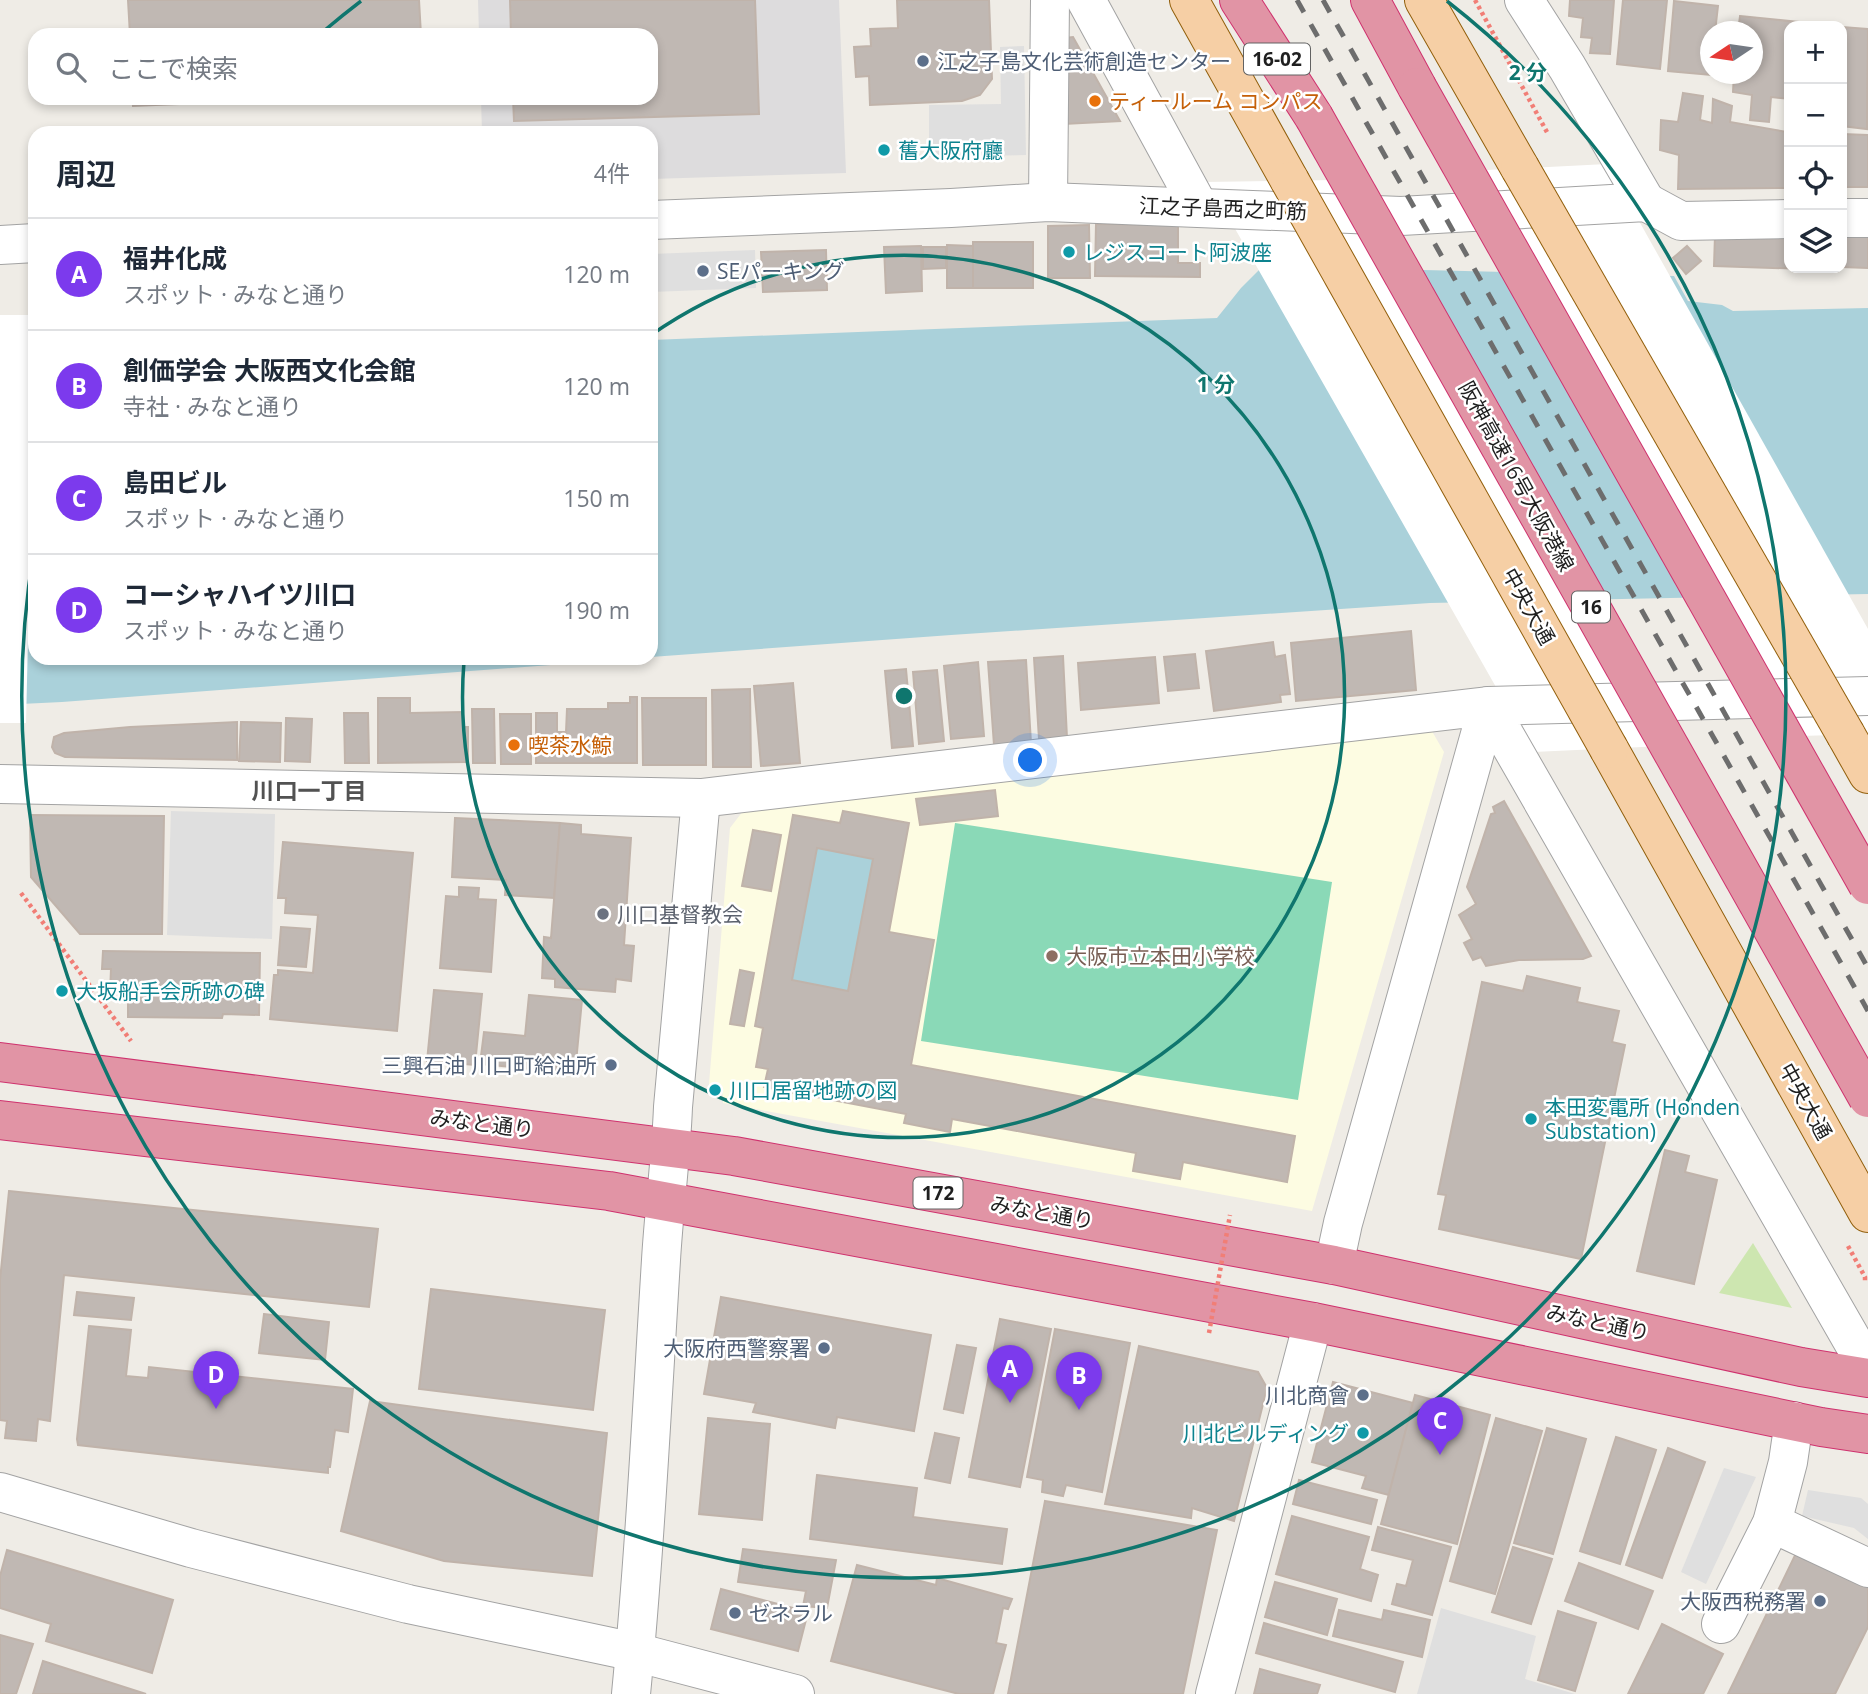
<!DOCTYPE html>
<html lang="ja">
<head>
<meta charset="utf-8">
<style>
	:root { --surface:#fff; --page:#f6f6f7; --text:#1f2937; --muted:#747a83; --line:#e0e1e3; --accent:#7c3aed }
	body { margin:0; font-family:"Open Sans","Noto Sans JP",sans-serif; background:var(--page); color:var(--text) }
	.controls { position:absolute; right:21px; top:21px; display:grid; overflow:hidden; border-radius:14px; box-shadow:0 4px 10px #0003 }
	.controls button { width:63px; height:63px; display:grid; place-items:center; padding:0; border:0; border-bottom:2px solid var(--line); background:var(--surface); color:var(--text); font:35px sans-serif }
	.compass { position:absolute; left:1700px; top:21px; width:63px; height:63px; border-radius:50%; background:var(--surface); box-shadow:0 4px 10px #0003; rotate:257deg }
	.you { position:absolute; left:1031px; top:761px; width:24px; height:24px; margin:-18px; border:5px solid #fff; border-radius:50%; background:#1a73e8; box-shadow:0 0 0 10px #1a73e833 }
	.badge { display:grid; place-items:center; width:46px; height:46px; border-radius:50%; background:var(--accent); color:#fff; font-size:23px; font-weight:700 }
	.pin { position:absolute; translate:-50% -58px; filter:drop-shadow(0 2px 4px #0008) }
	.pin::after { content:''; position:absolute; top:37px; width:24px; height:21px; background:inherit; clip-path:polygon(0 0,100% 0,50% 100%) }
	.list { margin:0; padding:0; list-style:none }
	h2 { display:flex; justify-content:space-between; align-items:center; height:91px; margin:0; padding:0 28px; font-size:30px }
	h2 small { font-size:23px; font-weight:400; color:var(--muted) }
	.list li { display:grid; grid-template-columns:46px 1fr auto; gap:21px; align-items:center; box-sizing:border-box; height:112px; padding:0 28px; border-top:2px solid var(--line) }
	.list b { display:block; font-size:26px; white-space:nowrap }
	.list p { margin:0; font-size:23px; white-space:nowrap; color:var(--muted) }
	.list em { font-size:23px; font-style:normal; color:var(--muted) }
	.icon { flex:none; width:38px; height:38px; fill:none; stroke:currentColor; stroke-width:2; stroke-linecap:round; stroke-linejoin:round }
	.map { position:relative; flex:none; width:1868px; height:1694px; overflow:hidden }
	.search { position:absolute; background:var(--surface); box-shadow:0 4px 10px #0003; left:28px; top:28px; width:630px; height:77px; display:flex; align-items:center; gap:18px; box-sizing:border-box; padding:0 24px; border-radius:21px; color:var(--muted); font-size:26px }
	.panel { position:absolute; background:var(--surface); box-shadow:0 4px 10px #0003; left:28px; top:126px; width:630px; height:539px; border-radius:21px }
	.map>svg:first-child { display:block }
	.residential { fill:#dddcdd }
	.education { fill:#fdfce2 }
	.grass { fill:#cde6b0 }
	.pitch { fill:#8ad9b7 }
	.parking { fill:#dfdfdf }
	.water { fill:#aad1da }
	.pier { fill:#fff }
	.building { fill:#c0b8b3; stroke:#c0b3aa; stroke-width:2; fill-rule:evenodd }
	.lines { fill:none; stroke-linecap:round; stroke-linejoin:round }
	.minor-casing { stroke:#a3a3a3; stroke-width:40 }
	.major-casing { stroke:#915e0a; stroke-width:40 }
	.highway-casing { stroke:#cf326e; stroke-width:40 }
	.path { stroke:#f17e76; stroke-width:4.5; stroke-dasharray:3.5 3.5; stroke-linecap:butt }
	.minor { stroke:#fff; stroke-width:38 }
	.major { stroke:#f6cfa5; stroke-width:38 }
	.highway { stroke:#e194a5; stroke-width:38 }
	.rail { stroke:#6d6d6d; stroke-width:5; stroke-dasharray:14 14; stroke-linecap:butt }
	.major-bridge-casing { stroke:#915e0a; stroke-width:40; stroke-linecap:butt }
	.highway-bridge-casing { stroke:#cf326e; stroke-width:40; stroke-linecap:butt }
	.path-bridge { stroke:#f17e76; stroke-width:4.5; stroke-dasharray:3.5 3.5; stroke-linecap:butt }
	.major-bridge { stroke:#f6cfa5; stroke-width:38 }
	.highway-bridge { stroke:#e194a5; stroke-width:38 }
	.ring { fill:none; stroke:#0f766e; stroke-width:3.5 }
	.service-dot { fill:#5c6f8a; stroke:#fff; stroke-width:2.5 }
	.food-dot { fill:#e8710a; stroke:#fff; stroke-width:2.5 }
	.culture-dot { fill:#0f9aa8; stroke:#fff; stroke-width:2.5 }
	.worship-dot { fill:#6b7280; stroke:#fff; stroke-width:2.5 }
	.education-dot { fill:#8d6e63; stroke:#fff; stroke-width:2.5 }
	.labels { text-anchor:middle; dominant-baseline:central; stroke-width:5; stroke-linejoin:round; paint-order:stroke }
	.shield { fill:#fff; stroke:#626262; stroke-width:2 }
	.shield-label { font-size:19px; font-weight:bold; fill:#1f1f1f }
	.service-label { font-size:21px; fill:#4e5e75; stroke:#fff; text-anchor:end }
	.food-label { font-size:21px; fill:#c56008; stroke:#fff; text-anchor:start }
	.culture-label { font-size:21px; fill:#0d838f; stroke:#fff; text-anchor:start }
	.street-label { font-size:21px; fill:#1f1f1f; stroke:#fff }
	.worship-label { font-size:21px; fill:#5b616d; stroke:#fff; text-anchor:start }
	.education-label { font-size:21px; fill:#785e54; stroke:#fff; text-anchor:start }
	.neighbourhood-label { font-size:23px; font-weight:bold; fill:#525252; stroke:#fff }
	.centre { fill:#0f766e; stroke:#fff; stroke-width:3.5 }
	.ring-label { font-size:21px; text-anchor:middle; font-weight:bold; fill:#0f766e; stroke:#fff; stroke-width:5; stroke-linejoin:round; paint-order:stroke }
</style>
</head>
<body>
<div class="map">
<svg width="1868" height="1694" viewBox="0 0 1868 1694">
	<rect width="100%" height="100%" fill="#efece6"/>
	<path class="residential" d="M478,0H839L846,173L651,179V133H482L481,98H651V35H479Z"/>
	<path class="education" d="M1429,726L1444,752L1312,1211L723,1103L722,1085L709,1084L730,828L743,811Z"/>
	<path class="grass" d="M1753,1243L1792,1308L1719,1293Z"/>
	<path class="pitch" d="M955,823L1332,882L1298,1100L921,1041Z"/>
	<g class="parking">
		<path d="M1024,46L1026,155L929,157V105L1001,104L1000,47Z"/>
		<path d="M755,250L756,288L651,292V254Z"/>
		<path d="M171,811L275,814L272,939L167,935Z"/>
		<path d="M1724,1468L1756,1477L1706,1584L1681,1572Z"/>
		<path d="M1808,1490L1861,1498L1868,1504V1539L1854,1528L1802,1516Z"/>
		<path d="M1441,1608L1536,1636L1525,1679L1575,1694H1417Z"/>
	</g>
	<g class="water">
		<path d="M1263,266L1674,276L1688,301L1722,305L1733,311L1868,308V594L1430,603L951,635L651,657V340L1217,318L1241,288Z"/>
		<path d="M35,326V658H643L62,702L0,705V330Z"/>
		<path d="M817,848L873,859L848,991L792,980Z"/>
	</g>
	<g class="pier">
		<path d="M1607,164L1868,629V734L1800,736L1487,170Z"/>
		<path d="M1335,180L1664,746L1533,752L1217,197L1204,182Z"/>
		<path d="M0,315H34L32,445H35V461L31,462L29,580H35V597H29L26,723H0Z"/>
	</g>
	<g class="building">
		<path d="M128,0H419L421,35H130Z"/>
		<path d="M510,0H755L759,114L514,121L513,98H651V35H511Z"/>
		<path d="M897,0H989L992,79L980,95L962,101L870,105L869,76L856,77L854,47L871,46L870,29L898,28Z"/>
		<path d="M1570,0H1614L1610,54L1590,53L1592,38L1581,37L1583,18L1569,16Z"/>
		<path d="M1623,0H1667L1660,69L1617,64Z"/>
		<path d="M1674,1L1718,6L1715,32H1710L1711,75L1668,71Z"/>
		<path d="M1740,16L1838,26H1789V99L1771,97L1769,122L1750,120L1752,95L1733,92L1734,74H1752V32H1738Z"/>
		<path d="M1842,27L1868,29L1867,129L1842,126Z"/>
		<path d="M1073,37L1120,121L1064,124L1065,38Z"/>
		<path d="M1683,93L1703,96L1700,120L1712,123L1713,99L1732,106L1730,122L1787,132V105H1789V188L1678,189L1679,155L1660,150L1661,120L1678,122Z"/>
		<path d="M132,98H318L133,106Z"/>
		<path d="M1842,134L1868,135V187H1842Z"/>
		<path d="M1096,224L1178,225V263H1200V277L1095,276Z"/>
		<path d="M1089,225L1090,278H1048V226Z"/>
		<path d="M1842,232L1868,233V268L1842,267Z"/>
		<path d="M1715,235L1789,238V268L1806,269L1714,266Z"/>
		<rect x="973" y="242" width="60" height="46"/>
		<path d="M947,245L973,246V288H947Z"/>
		<path d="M921,246L922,291L886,293L884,247Z"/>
		<path d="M1687,246L1701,261L1686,274L1673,258Z"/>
		<path d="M923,247H946V268L923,269Z"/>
		<path d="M826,250L827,290L763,292L761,252Z"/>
		<path d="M1411,631L1416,690L1296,701L1291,643Z"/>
		<path d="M1273,642L1275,657L1285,655L1290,694L1280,695L1281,702L1214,711L1206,651Z"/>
		<path d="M1195,654L1199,688L1168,691L1164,657Z"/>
		<path d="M1063,656L1067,738L1039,739L1034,658Z"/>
		<path d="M1155,657L1159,703L1081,710L1078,663Z"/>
		<path d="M1026,660L1031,743L994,745L988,662Z"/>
		<path d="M978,662L984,736L951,739L944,666Z"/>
		<path d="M906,669L913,746L892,748L885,671Z"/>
		<path d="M937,670L944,741L919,744L913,672Z"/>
		<path d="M793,683L800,763L761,766L754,686Z"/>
		<path d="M750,689L751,767H713L712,690Z"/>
		<path d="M630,697H637V763H536V713H557V732H566L567,709H608V703H630Z"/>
		<path d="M378,698H410V713L463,712V727H468V762L378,763Z"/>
		<path d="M642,698H706V765H643Z"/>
		<path d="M472,709H494L495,763H473Z"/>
		<path d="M344,713H368L369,763H345Z"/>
		<path d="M500,714H531V764H501Z"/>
		<path d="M286,718L312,719L310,762L285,761Z"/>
		<path d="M237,722V760L65,757L55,753L52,747L54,737L64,733L130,727Z"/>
		<path d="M241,722L281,723L280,762L239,761Z"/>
		<path d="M995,790L998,816L920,825L916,799Z"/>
		<path d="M1504,801L1591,956L1583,959L1519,960L1486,966L1481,957L1473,960L1464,943L1472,939L1459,915L1476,904L1467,887L1491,814L1495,813L1493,807Z"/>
		<path d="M843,811L909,823L889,932L934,940L911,1065L1295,1136L1287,1182L1183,1162L1180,1179L1133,1171L1136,1153L952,1119L950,1132L904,1123L906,1114L764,1087L768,1069L756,1067L763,1028L755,1026L793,815L840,823ZM817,848L873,859L848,991L792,980Z"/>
		<path d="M30,815L164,816L162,934H80L31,877Z"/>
		<path d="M455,818L560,823L554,898L505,895L506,880L452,877Z"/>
		<path d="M560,823L581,825V834L631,838L624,945L634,946L631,981L616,979L615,992L555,987V979L542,978L544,937L551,938Z"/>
		<path d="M753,830L781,835L771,891L742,886Z"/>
		<path d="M283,842L413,853L397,1031L270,1019L274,975H278V970L313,973L318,915L285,913L286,898H278Z"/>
		<path d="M459,887L479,888L478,899L496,900L491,972L440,968L446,896L459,897Z"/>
		<path d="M281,927L310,929L306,967L278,965Z"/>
		<path d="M103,951L260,953L259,1015L223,1014L222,1018L128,1017V993H110L111,969H102Z"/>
		<path d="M740,970L754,973L744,1026L730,1024Z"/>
		<path d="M1527,976L1580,988L1577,1002L1619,1011L1612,1042L1625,1045L1581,1259L1439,1229L1446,1195L1438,1194L1482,982L1523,991Z"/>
		<path d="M434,990L482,994L475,1065L427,1061Z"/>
		<path d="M529,995L582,1000L575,1073L480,1064L484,1032L525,1036Z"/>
		<path d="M1665,1150L1689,1156L1685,1172L1717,1180L1694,1284L1637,1271Z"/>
		<path d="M9,1191L378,1229L369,1307L64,1275L50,1421L38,1419L36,1441L5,1438L7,1421L0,1420V1280Z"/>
		<path d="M431,1289L605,1310L593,1410L419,1389Z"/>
		<path d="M77,1292L134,1298L131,1320L74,1315Z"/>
		<path d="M721,1297L931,1335L914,1431L837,1417L835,1428L753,1412L756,1403L704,1394Z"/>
		<path d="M264,1314L329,1322L325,1360L259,1353Z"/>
		<path d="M1000,1319L1051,1329L1020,1487L969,1477Z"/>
		<path d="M89,1326L131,1330L126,1376L148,1378L149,1367L353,1389L348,1432L335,1430L330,1467H328V1473L78,1445L77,1439Z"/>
		<path d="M1055,1329L1130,1343L1102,1492L1066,1485L1063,1496L1042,1492L1043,1480L1027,1477Z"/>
		<path d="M957,1345L976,1348L963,1413L944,1409Z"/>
		<path d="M1139,1346L1258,1372L1267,1388L1234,1521L1192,1508L1191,1518L1105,1504Z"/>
		<path d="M1333,1382L1413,1403L1389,1495L1362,1488L1366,1476L1312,1462Z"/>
		<path d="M1415,1395L1490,1415L1457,1544L1381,1524Z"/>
		<path d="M370,1401L607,1433L592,1576L444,1561L341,1531Z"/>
		<path d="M708,1418L770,1424L762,1520L699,1514Z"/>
		<path d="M1496,1418L1542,1431L1495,1594L1450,1581Z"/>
		<path d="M1547,1428L1586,1439L1553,1554L1514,1543Z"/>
		<path d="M935,1433L959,1438L950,1483L925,1478Z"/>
		<path d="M1616,1437L1656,1450L1620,1564L1580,1551Z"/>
		<path d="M1668,1448L1705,1462L1662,1578L1626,1565Z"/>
		<path d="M817,1475L917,1488L913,1517L1007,1529L1002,1564L810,1539Z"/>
		<path d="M1299,1480L1377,1500L1371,1524L1293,1504Z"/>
		<path d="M1045,1501L1217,1530L1183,1694H1008Z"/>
		<path d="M1292,1516L1369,1537L1360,1569L1378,1575L1371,1601L1276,1574Z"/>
		<path d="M1378,1527L1451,1547L1432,1615L1392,1604L1397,1584L1406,1586L1413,1560L1372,1550Z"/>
		<path d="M1800,1545L1868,1575V1627L1835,1694H1728Z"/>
		<path d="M1513,1547L1552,1559L1531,1624L1492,1612Z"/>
		<path d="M743,1549L836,1560L827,1608L803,1606L806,1591L738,1582Z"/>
		<path d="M7,1550L173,1600L152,1673L46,1641L51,1624L0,1608V1576Z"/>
		<path d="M1579,1563L1653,1591L1638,1629L1565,1601Z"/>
		<path d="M857,1565L936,1585L937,1578L1012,1599L1008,1609L1003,1608L996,1643L1006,1645L993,1694H959L831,1661Z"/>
		<path d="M1275,1582L1337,1599L1327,1635L1265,1617Z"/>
		<path d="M721,1589L808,1612L798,1651L711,1629Z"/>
		<path d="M1339,1610L1382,1620L1384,1610L1430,1620L1422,1657L1333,1636Z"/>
		<path d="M1558,1611L1596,1623L1575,1691L1538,1680Z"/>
		<path d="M1264,1623L1403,1662L1395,1692L1256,1653Z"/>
		<path d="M1662,1624L1723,1654L1703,1694H1628Z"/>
		<path d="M0,1635L33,1644L16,1694H0Z"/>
		<path d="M43,1661L146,1694H33Z"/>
		<path d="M1260,1669L1320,1685L1317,1694H1254Z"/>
	</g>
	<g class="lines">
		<defs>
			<g id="minor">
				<path d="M1086,0L1199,207"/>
				<path d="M1524,0L1567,67L1646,202"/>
				<path d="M1048,202L1050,0"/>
				<path d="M1842,218H1868"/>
				<path d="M651,220L951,208L1048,202L1401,216L1646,202L1681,221L1789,219"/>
				<path d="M0,245L35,243"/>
				<path d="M1868,696L1488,706L1868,1368"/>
				<path d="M0,784L701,798L1488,706L1343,1223L1334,1265"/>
				<path d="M0,1492L191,1548L408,1604L635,1652L795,1694"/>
				<path d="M1772,1523L1868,1568"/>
				<path d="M1721,1624L1772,1523L1788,1462L1794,1421"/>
				<path d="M631,1694C645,1550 652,1405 661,1260C664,1209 671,1158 673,1107L701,798"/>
				<path d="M1215,1694L1313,1322"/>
			</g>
			<g id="major">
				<path d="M1189,0L1290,181"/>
				<path d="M1424,0L1520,168"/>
				<path d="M1846,735L1868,774"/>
				<path d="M1609,749L1868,1213"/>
			</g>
			<g id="highway">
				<path d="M1239,0L1314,117"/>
				<path d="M1370,0L1417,87"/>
				<path d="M0,1062L734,1156L1334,1265L1801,1367L1868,1378"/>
				<path d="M0,1120L609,1191L1313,1322L1821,1427L1868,1434"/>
			</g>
		</defs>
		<use href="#minor" class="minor-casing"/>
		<use href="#major" class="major-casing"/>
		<use href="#highway" class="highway-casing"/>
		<g class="path">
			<path d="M1475,0L1548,134"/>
			<path d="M21,893L131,1041"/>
			<path d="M1848,1246L1865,1277V1282"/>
		</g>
		<use href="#minor" class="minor"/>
		<use href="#major" class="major"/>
		<use href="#highway" class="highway"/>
		<g class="rail">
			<path d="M1297,0L1868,1011"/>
			<path d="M1323,0L1868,968"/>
		</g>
		<defs>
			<g id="major-bridge">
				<path d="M1520,168L1846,735"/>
				<path d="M1290,181L1609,749"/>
			</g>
			<g id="highway-bridge">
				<path d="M1417,87L1868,885"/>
				<path d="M1314,117L1868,1098"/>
			</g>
		</defs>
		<use href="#major-bridge" class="major-bridge-casing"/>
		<use href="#highway-bridge" class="highway-bridge-casing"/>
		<path class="path-bridge" d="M1209,1333L1230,1215"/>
		<use href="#major-bridge" class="major-bridge"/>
		<use href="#highway-bridge" class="highway-bridge"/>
	</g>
	<g class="ring">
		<path d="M651 335A441 441 0 1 1 464 661"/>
		<path d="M325 30A882 882 0 0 1 361 1M1447 1A882 882 0 1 1 34 550"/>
	</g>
	<g class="service-dot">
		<circle cx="923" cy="61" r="7"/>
		<circle cx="703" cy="271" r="7"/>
		<circle cx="611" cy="1065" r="7"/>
		<circle cx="824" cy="1348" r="7"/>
		<circle cx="1363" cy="1395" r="7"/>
		<circle cx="1820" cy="1601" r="7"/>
		<circle cx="735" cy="1613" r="7"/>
	</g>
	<g class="food-dot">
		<circle cx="1095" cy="101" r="7"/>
		<circle cx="514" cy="745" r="7"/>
	</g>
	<g class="culture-dot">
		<circle cx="884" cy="150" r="7"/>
		<circle cx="1069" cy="252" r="7"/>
		<circle cx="62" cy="991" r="7"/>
		<circle cx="715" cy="1090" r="7"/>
		<circle cx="1531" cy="1119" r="7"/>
		<circle cx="1363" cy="1433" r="7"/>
	</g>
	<circle class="worship-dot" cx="603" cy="914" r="7"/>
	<circle class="education-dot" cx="1052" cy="956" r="7"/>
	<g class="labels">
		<g class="shield">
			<rect x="1244" y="43.5" width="66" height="31" rx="5"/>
			<rect x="1572" y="591.5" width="38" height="31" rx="5"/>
			<rect x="913.5" y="1177.5" width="49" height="31" rx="5"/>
		</g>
		<g class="shield-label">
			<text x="1277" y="59">16-02</text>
			<text x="1591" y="607">16</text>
			<text x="938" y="1193">172</text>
		</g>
		<g class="service-label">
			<text x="937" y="61" text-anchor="start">江之子島文化芸術創造センター</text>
			<text x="717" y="271" text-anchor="start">SEパーキング</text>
			<text x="597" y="1065">三興石油 川口町給油所</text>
			<text x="810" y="1348">大阪府西警察署</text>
			<text x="1349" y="1395">川北商會</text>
			<text x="1806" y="1601">大阪西税務署</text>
			<text x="749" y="1613" text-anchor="start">ゼネラル</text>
		</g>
		<g class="food-label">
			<text x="1109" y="101">ティールーム コンパス</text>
			<text x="528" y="745">喫茶水鯨</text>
		</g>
		<g class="culture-label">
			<text x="898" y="150">𦾔大阪府廳</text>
			<text x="1083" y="252">レジスコート阿波座</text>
			<text x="76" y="991">大坂船手会所跡の碑</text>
			<text x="729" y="1090">川口居留地跡の図</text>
			<text x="1545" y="1107">本田変電所 (Honden<tspan x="1545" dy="24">Substation)</tspan></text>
			<text x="1349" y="1433" text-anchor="end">川北ビルディング</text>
		</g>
		<g class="street-label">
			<text transform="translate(1223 208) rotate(2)">江之子島西之町筋</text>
			<text transform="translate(1517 476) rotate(61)">阪神高速16号大阪港線</text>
			<text transform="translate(1529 606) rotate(61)">中央大通</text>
			<text transform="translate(1806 1101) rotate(61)">中央大通</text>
			<text transform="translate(482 1123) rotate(7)">みなと通り</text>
			<text transform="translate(1042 1212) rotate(10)">みなと通り</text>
			<text transform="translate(1598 1322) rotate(12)">みなと通り</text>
		</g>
		<g class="worship-label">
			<text x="617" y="914">川口基督教会</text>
		</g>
		<g class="education-label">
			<text x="1066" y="956">大阪市立本田小学校</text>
		</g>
		<g class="neighbourhood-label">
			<text x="309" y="790">川口一丁目</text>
		</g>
	</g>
	<circle cx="904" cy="696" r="10" class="centre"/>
	<g class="ring-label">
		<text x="1528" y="80">2 分</text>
		<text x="1216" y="392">1 分</text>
	</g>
</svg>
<div class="controls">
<button>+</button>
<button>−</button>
<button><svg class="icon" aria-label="locate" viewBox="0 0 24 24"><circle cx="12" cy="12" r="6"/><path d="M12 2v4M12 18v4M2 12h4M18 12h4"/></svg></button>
<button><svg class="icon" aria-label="layers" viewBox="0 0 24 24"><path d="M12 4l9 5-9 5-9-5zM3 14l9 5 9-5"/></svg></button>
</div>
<svg class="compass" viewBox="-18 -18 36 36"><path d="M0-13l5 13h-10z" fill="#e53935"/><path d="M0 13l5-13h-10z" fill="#747a83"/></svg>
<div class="you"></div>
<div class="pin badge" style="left:1010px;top:1403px">A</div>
<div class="pin badge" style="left:1079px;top:1410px">B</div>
<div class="pin badge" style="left:1440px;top:1455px">C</div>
<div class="pin badge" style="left:216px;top:1409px">D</div>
<div class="search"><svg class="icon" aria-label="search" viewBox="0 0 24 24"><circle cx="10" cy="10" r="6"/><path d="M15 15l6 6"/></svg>ここで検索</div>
<section class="panel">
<h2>周辺<small>4件</small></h2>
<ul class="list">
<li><span class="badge">A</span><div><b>福井化成</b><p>スポット · みなと通り</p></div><em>120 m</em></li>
<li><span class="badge">B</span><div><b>創価学会 大阪西文化会館</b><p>寺社 · みなと通り</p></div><em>120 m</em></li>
<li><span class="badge">C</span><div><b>島田ビル</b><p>スポット · みなと通り</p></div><em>150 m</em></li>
<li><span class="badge">D</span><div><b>コーシャハイツ川口</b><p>スポット · みなと通り</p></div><em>190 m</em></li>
</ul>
</section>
</div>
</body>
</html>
